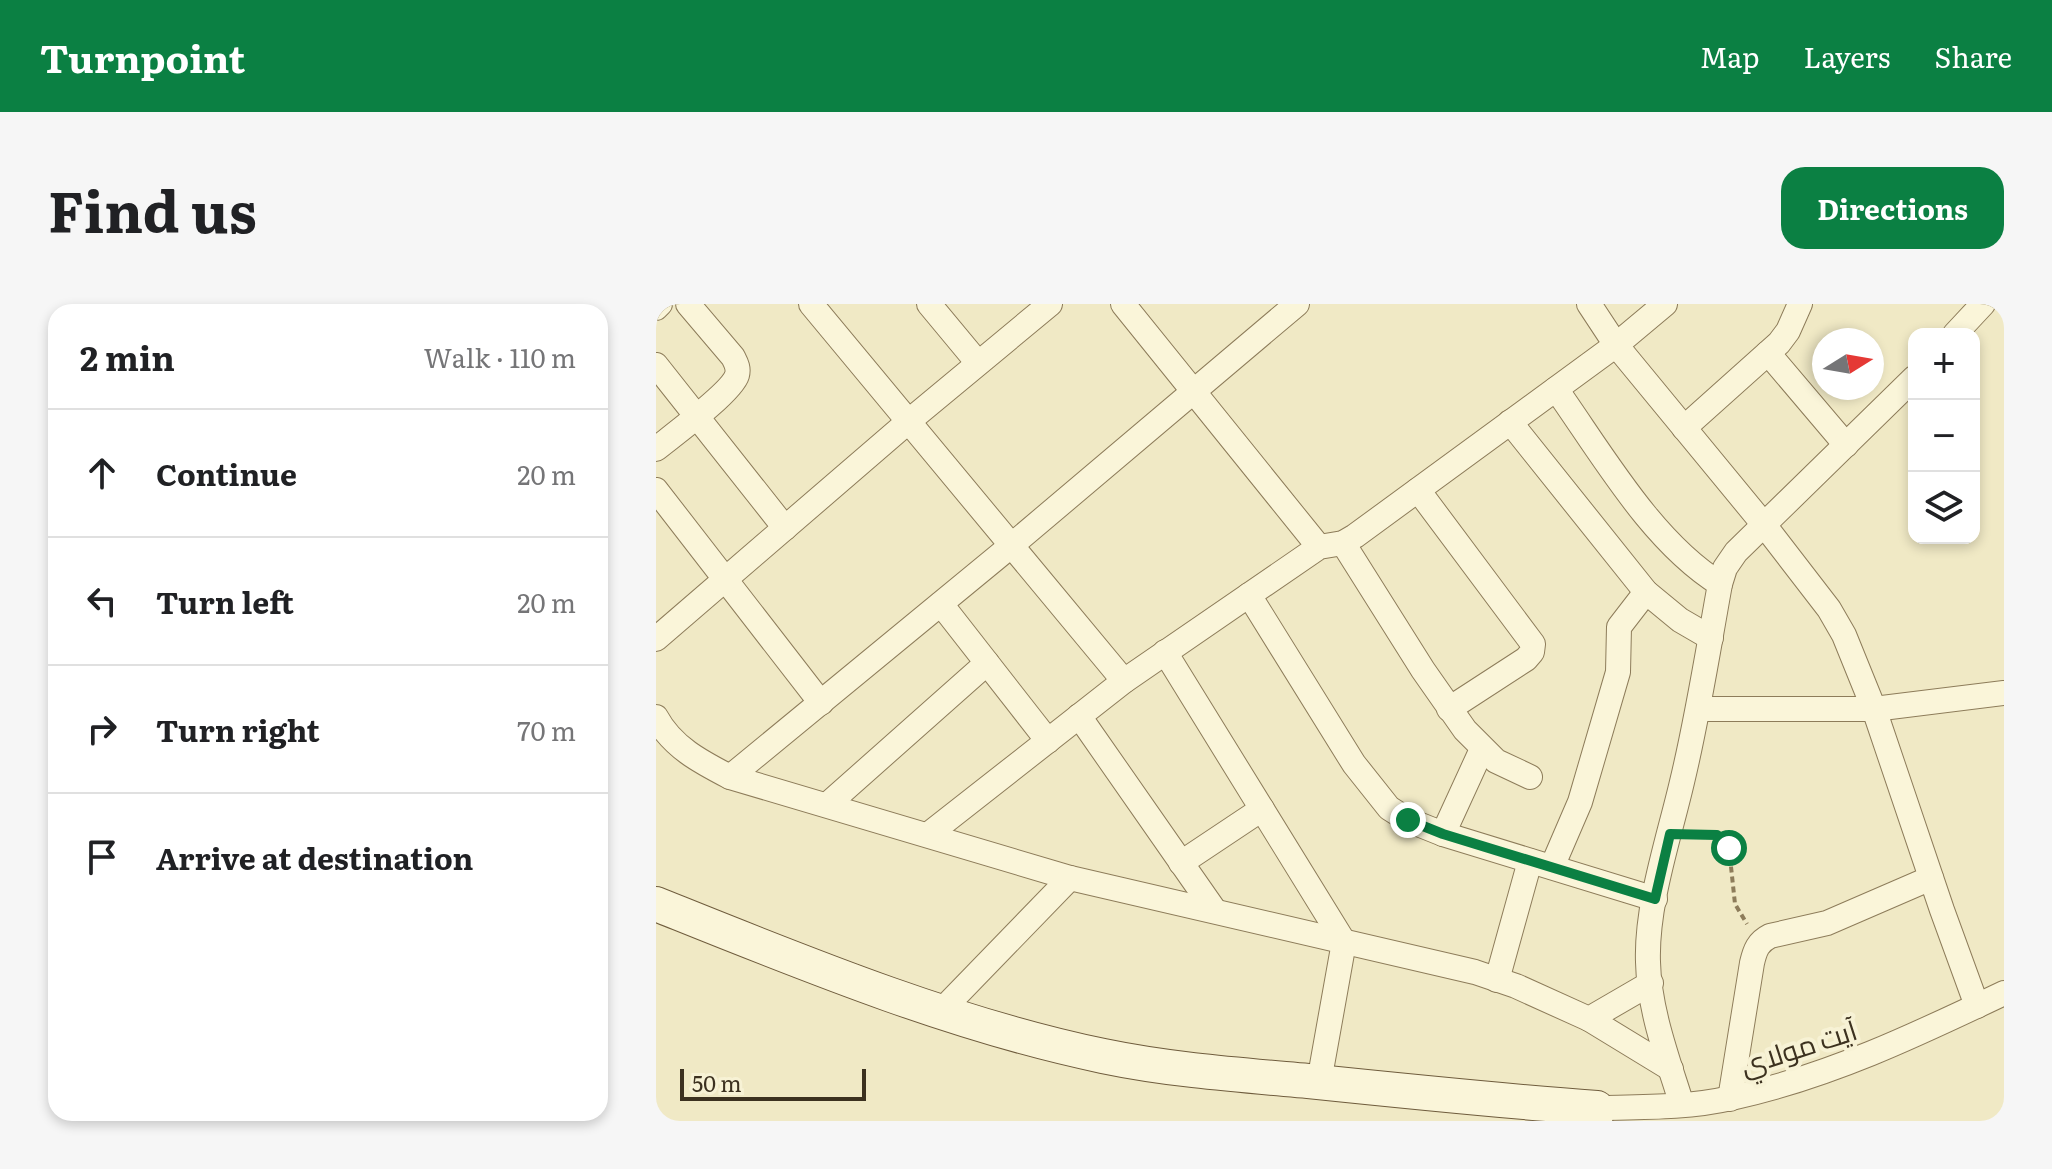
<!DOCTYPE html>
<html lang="en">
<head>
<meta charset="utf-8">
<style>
	:root { --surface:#fff; --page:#f6f6f6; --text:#202124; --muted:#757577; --line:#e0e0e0; --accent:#0b8043 }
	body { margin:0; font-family:Literata,Cairo,serif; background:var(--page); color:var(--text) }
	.controls { position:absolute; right:24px; top:24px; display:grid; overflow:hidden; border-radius:16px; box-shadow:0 4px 12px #0003 }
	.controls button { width:72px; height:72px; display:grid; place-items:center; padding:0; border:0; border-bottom:2px solid var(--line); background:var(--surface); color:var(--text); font:40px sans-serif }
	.compass { position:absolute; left:1156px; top:24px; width:72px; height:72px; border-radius:50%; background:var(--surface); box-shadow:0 4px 12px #0003; rotate:79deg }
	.scale { position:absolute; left:24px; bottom:20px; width:186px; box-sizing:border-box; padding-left:8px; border:4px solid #3c311f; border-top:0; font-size:22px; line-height:28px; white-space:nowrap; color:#3c311f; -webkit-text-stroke:6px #f7f2d5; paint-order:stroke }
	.stop { position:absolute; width:24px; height:24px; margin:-18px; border:6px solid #0b8043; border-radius:50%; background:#fff }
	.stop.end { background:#0b8043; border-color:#fff; box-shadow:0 2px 8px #0008 }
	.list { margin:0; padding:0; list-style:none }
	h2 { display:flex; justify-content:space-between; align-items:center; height:104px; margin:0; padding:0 32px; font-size:34px }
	h2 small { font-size:26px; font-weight:400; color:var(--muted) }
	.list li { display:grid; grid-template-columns:52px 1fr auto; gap:24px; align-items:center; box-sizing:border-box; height:128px; padding:0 32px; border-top:2px solid var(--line) }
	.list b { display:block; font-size:30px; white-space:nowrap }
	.list em { font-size:26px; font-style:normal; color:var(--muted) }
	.icon { flex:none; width:44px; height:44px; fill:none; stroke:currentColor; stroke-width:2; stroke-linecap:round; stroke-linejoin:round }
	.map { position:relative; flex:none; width:1348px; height:817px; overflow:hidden; border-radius:24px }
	header { display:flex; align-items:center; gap:48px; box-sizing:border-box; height:112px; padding:0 40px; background:var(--accent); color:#fff }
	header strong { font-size:38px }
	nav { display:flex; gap:44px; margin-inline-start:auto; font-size:28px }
	.intro { display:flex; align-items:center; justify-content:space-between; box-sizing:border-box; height:192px; padding:0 48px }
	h1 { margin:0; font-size:56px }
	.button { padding:20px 36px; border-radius:24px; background:var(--accent); color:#fff; font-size:28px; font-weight:700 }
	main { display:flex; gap:48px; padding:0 48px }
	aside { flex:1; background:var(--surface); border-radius:24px; box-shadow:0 4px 12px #0003 }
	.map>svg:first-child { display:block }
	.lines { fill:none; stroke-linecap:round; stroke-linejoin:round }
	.street-casing { stroke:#8d7c5a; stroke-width:26 }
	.secondary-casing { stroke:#6f5c3d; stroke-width:36 }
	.path { stroke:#8d7c5a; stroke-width:4; stroke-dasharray:6 4; stroke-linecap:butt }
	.street { stroke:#faf5d9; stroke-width:24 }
	.secondary { stroke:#faf5d9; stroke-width:34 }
	.route { stroke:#0b8043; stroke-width:10 }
	.labels { text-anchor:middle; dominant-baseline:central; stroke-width:8; stroke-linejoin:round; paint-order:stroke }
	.street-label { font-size:28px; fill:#3c311f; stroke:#f7f2d5 }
</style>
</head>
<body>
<header>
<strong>Turnpoint</strong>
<nav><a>Map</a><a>Layers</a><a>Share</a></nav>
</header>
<div class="intro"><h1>Find us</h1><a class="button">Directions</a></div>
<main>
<aside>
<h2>2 min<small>Walk · 110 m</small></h2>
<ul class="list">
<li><svg class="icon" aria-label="ahead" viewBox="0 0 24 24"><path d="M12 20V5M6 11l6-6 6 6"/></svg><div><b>Continue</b></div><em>20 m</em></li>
<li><svg class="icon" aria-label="left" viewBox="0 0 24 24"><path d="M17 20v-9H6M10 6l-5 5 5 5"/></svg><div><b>Turn left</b></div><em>20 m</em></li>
<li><svg class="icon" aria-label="right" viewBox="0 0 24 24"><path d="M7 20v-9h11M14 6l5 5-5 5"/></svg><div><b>Turn right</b></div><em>70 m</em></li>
<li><svg class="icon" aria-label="arrive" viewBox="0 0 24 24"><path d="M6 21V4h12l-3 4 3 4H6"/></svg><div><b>Arrive at destination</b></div></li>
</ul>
</aside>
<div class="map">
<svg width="1348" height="817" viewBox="0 0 1348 817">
	<rect width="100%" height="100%" fill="#f0e9c5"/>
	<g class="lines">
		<defs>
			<g id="street">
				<path d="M155,0L468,377"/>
				<path d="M273,0L322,59"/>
				<path d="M467,0L663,243"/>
				<path d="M933,0L960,41L1109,222L1173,305L1188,331L1218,405L1286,606L1321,702"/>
				<path d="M0,4L4,0"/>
				<path d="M1299,30L1327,0"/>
				<path d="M1112,49L1190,141"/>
				<path d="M0,61L129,224"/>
				<path d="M900,85C946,150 996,238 1064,280"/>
				<path d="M854,118L990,288L1024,316L1055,334"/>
				<path d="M1028,124L1123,39L1132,27L1144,0"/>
				<path d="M0,145C16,132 76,88 81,71C83,64 80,59 77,53L32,0"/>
				<path d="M0,186L165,399"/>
				<path d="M762,186L877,340L876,348L870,355L793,405"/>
				<path d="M687,239L767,366L809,426L840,457L874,473"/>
				<path d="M593,291L698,460L733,504L752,516L787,530L999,595"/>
				<path d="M285,300L392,437"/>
				<path d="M0,335L253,117L394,0"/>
				<path d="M509,348L688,638L663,778"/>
				<path d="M1043,405H1218L1348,389"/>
				<path d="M423,412L559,607"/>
				<path d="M0,413C16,443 45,458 74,473L414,574L819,668L860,682L933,715L995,679"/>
				<path d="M74,473L356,241L641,0"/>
				<path d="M171,501L331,359"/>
				<path d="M273,530L468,377L663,243L687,239L699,232L960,41L1009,0"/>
				<path d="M787,530L826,445"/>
				<path d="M525,559L606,505"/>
				<path d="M896,563L924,498L962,368L963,323L990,288"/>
				<path d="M841,676L874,557"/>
				<path d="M286,706L414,574"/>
				<path d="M933,715L1015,765"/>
				<path d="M1074,795L1096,659C1099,646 1102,638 1114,632L1171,619L1275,574"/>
				<path d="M1026,801C1012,756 993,706 992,658C990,601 1013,534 1026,478C1042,412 1052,346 1064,280L1069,264L1080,248L1258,74"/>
				<path d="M941,804C986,803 1032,804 1075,794C1172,773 1260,731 1348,689"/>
			</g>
			<path id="secondary" d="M0,600C142,657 297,721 447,752C514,766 584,771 652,777C748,787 845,797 941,804L939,817"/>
		</defs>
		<use href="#street" class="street-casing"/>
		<use href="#secondary" class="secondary-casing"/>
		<path class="path" d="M1037,531C1053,531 1065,528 1073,544L1079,600L1091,620"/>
		<use href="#street" class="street"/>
		<use href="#secondary" class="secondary"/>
	</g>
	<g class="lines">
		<path class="route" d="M752,516L787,530L999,595L1014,530L1061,531L1069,537L1073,544"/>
	</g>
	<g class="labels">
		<g class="street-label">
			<text transform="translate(1142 742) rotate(-18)">آيت مولاي</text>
		</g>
	</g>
</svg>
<div class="controls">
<button>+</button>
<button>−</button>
<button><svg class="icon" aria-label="layers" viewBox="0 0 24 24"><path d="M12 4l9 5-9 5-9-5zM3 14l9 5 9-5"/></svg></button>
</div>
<svg class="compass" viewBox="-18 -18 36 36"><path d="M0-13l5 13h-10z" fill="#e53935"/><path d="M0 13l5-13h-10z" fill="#757577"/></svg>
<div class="scale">50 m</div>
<div class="stop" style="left:1073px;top:544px"></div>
<div class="stop end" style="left:752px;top:516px"></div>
</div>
</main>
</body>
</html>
